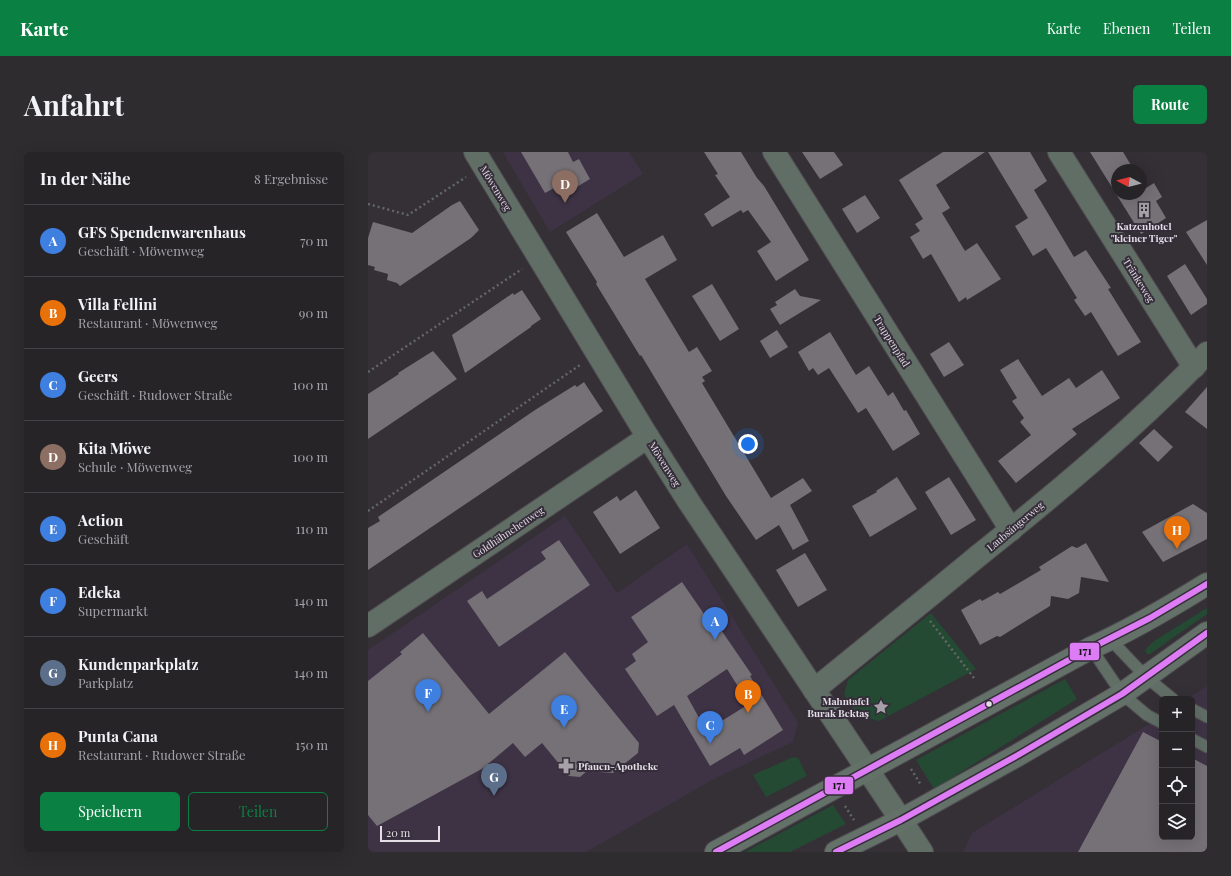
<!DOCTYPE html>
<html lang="de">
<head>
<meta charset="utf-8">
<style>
	:root { --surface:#272428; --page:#2f2c30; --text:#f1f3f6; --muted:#a4a4a8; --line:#434145; --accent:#0b8043 }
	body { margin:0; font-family:"Playfair Display",serif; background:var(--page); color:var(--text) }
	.controls { position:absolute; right:12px; bottom:12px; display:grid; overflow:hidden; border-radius:6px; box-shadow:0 4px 16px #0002 }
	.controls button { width:36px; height:36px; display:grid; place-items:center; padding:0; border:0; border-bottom:1px solid var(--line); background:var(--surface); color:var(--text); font:20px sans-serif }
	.compass { position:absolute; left:743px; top:12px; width:36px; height:36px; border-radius:50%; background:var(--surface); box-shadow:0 4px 16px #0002; rotate:277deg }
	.scale { position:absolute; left:12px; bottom:10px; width:60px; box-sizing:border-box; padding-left:4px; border:2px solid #e3dde6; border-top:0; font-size:11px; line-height:14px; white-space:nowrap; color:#e3dde6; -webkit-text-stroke:3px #352d39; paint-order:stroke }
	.you { position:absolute; left:380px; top:292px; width:14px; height:14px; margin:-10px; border:3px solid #fff; border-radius:50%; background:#1a73e8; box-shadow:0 0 0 6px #1a73e833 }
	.badge { display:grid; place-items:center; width:26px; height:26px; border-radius:50%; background:var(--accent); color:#fff; font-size:13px; font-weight:700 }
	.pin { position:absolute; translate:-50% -33px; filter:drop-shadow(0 1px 2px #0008) }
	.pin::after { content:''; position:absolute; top:21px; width:14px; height:12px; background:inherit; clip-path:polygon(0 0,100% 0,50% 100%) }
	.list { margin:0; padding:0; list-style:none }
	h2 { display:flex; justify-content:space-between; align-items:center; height:52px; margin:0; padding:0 16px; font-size:17px }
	h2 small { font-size:13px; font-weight:400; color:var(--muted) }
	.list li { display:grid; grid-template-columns:26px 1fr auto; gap:12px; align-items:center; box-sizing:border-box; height:72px; padding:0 16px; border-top:1px solid var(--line) }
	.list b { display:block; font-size:15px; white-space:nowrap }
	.list p { margin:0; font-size:13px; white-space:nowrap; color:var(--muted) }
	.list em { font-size:13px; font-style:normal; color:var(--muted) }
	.actions { display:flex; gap:8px; padding:12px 16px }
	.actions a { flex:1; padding:9px 0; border:1px solid var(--accent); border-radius:6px; text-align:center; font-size:14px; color:var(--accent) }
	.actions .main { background:var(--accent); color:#fff }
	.icon { flex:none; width:22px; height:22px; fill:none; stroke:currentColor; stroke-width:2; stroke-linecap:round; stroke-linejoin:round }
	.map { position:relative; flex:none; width:839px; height:700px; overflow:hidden; border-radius:6px }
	header { display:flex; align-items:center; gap:24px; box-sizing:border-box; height:56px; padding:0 20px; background:var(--accent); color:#fff }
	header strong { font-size:19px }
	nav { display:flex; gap:22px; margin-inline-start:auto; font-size:14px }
	.intro { display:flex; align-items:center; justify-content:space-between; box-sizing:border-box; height:96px; padding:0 24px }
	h1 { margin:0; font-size:28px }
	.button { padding:10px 18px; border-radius:6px; background:var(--accent); color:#fff; font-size:14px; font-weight:700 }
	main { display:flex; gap:24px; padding:0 24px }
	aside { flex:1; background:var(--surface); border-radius:6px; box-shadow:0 4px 16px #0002 }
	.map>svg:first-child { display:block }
	.built { fill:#3e3345 }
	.green { fill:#244a34 }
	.building { fill:#757177; fill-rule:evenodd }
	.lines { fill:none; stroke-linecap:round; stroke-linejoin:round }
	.lane-casing { stroke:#504d51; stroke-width:13 }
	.street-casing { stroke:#504d51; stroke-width:24 }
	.secondary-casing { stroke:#504d51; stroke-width:24 }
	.path { stroke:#626865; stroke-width:2.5; stroke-dasharray:2 3; stroke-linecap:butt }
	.lane { stroke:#616e66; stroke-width:11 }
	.street { stroke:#616e66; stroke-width:22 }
	.secondary { stroke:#637169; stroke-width:22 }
	.bus-1-casing { stroke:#352d39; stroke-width:9 }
	.bus-1 { stroke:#dd7cf5; stroke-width:6 }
	.bus-dot { fill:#e3dde6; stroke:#352d39; stroke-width:1.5 }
	.labels { text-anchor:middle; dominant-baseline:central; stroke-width:4; stroke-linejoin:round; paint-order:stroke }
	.street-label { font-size:10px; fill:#e3dde6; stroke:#352d39 }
	.poi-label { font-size:10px; font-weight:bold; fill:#e3dde6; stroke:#352d39 }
	.line-badge { stroke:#352d39; stroke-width:1.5 }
	.pale-badge-label { font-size:11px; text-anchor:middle; font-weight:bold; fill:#111 }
</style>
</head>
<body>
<header>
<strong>Karte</strong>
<nav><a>Karte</a><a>Ebenen</a><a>Teilen</a></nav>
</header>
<div class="intro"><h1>Anfahrt</h1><a class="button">Route</a></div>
<main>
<aside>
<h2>In der Nähe<small>8 Ergebnisse</small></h2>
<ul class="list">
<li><span class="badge" style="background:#3f7fe0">A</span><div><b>GFS Spendenwarenhaus</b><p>Geschäft · Möwenweg</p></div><em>70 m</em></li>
<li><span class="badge" style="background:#e8710a">B</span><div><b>Villa Fellini</b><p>Restaurant · Möwenweg</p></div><em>90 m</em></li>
<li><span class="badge" style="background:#3f7fe0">C</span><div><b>Geers</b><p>Geschäft · Rudower Straße</p></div><em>100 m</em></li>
<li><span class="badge" style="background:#8d6e63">D</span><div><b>Kita Möwe</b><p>Schule · Möwenweg</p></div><em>100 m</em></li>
<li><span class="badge" style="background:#3f7fe0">E</span><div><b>Action</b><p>Geschäft</p></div><em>110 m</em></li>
<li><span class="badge" style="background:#3f7fe0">F</span><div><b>Edeka</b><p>Supermarkt</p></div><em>140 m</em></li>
<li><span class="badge" style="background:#5c6f8a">G</span><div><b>Kundenparkplatz</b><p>Parkplatz</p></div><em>140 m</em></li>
<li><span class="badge" style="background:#e8710a">H</span><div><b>Punta Cana</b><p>Restaurant · Rudower Straße</p></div><em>150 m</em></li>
</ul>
<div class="actions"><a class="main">Speichern</a><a>Teilen</a></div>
</aside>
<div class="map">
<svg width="839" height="700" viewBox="0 0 839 700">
	<rect width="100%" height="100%" fill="#343036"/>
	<g class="built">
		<path d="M135,0H261L275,22L182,80Z"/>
		<path d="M197,364L249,441L319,392L430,571L425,590L346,627L218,700H0V498Z"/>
		<path d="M839,534V700H595L604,681L794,564V685H824V547H819Z"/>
	</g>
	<g class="green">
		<path d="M839,456V462L782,502H779L777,499L779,496L786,489Z"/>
		<path d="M563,461L608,517L511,569L489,563L476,542L480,528Z"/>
		<path d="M697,527L709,547L566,637L548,608Z"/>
		<path d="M427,605L430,606L439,624L398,645L385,623L423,606Z"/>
		<path d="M465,653L478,672L422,700H377Z"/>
	</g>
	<g class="building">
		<path d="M153,0H200L205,10L211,7L222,27L202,39L197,30L177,41Z"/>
		<path d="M336,0H373L389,26L396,34L441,108L408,129L389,99L403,90L380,58L375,61L373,58L344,75L336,62L362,45L347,23L350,22Z"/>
		<path d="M434,0H466L475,13L452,27Z"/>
		<path d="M575,0H617L568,33L582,56L574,61L597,99L609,91L633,127L599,148L598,145L591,150L563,102L555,107L542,85L552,79L547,72L555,67L531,28Z"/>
		<path d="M620,0H662L679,29L666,38L706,105L718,98L743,136L740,137L773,190L750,204L723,160L717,164L706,148L709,146L678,96L665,104L647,74L660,66Z"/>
		<path d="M722,0H755L766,18H749V42H773V29L778,36L786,31L794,45L788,49L798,66L773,82Z"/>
		<path d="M497,43L512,66L489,81L474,57Z"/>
		<path d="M92,49L111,78L103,86L32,134L29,131L19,128L20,122L6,118L7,115L0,113V86L5,70L44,81L84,53Z"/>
		<path d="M229,61L256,105L295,83L309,108L277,127L321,200L329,195L344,219L334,225L337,229L334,231L403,346L435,326L444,339L422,353L441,389L425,398L411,373L388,388L358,344L273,203L272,204L228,132L229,130L198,80Z"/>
		<path d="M839,68V113L818,80Z"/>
		<path d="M817,112L839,147V152L823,163L799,124Z"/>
		<path d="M344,132L371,177L352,189L324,144Z"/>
		<path d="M427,137L432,144L453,148L412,173L402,157L409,153L407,150Z"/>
		<path d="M154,138L173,167L163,174V175L97,221L84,183L145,141L146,143Z"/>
		<path d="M409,178L420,195L402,206L392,189Z"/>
		<path d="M462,180L488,223L501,214L520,244L525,240L536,259L538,258L552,282L525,299L498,256L490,261L461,216L450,223L445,216L441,219L430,200Z"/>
		<path d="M581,190L596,213L576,225L562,202Z"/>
		<path d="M65,199L89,227L0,287V242L31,222L30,221Z"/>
		<path d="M650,207L674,244L701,226L708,236L734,218L752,246L704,277L709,282L648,331L630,309L663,283L652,270L656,266L644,249L649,246L632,218Z"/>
		<path d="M216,230L235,259L0,418V376L12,369L10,365L167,258L207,233L209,235Z"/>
		<path d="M839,235V277L817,260Z"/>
		<path d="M786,277L805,295L790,310L771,291Z"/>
		<path d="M529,325L549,357L502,385L484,354L509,340L508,339Z"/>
		<path d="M581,325L608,368L583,383L557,340Z"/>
		<path d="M268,338L292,376L252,402L225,360L249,344L252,349Z"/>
		<path d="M825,352L839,361V387L795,410L774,380Z"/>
		<path d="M191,388L222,433L131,495L99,449L114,439L119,447L178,407L173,400Z"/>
		<path d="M718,391L741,430L713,425L711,441L700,447L683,444L682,454L632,485L629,484L612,493L593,458L612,447L614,449L630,440L632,442L673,418L671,415L704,394L709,396Z"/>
		<path d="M437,401L459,438L430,455L408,418Z"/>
		<path d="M314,430L336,462L339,459L347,469L373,507L384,523L382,524L415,578L376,603L372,596L342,614L306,553L289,564L257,517L268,509L264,502L280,490L263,465ZM359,517L381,552L344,575L341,569L335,573L319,544Z"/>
		<path d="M55,481L121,562L197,500L271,591L270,601L245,621L219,619L212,625L201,624L174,591L157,605L145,591L120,612L121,613L9,674L0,663V529L34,502L32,500Z"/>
		<path d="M775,580L794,590V685H824V606L839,614V700H710Z"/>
	</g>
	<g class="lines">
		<defs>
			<g id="lane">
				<path d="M742,487L778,525L805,547"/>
				<path d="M723,496L754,542L779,563L794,571"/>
				<path d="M824,557L839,565"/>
				<path d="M824,587L839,595"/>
			</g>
			<g id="street">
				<path d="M107,0L278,282L321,350L533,668L554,700"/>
				<path d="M406,0L643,378"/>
				<path d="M691,0L826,215"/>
				<path d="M0,474L280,285"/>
				<path d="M446,538C501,493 556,449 610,404C690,340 768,275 839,201"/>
			</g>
			<g id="secondary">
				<path d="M348,700L723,496C763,478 802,455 839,432"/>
				<path d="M468,700L533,668L650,603L754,542L839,481"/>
			</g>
		</defs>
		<use href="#lane" class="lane-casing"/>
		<use href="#street" class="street-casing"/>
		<use href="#secondary" class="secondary-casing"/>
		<g class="path">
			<path d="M0,52L40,63L98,25"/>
			<path d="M0,220L154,117"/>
			<path d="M0,359L212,213"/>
			<path d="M562,469L606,526"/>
			<path d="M543,617L553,633"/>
			<path d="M477,654L486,668"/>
		</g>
		<use href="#lane" class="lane"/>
		<use href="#street" class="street"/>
		<use href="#secondary" class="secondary"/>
		<defs>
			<g id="bus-1">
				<path d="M348,700L723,496L782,466L839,432"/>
				<path d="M468,700L533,668L650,603L754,542L839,481"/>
			</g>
		</defs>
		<use href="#bus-1" class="bus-1-casing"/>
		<use href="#bus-1" class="bus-1"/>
	</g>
	<defs>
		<symbol id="building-bare" viewBox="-9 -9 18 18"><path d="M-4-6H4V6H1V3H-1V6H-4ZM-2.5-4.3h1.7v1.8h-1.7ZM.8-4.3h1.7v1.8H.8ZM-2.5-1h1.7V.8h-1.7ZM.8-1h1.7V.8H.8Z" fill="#a6a0a8" stroke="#352d39" stroke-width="2.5" paint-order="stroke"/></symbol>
		<symbol id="sight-bare" viewBox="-9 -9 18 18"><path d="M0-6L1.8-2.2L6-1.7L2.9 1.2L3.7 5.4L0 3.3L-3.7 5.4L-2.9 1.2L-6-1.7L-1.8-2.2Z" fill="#a6a0a8" stroke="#352d39" stroke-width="2.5" paint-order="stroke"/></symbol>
		<symbol id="pharmacy-bare" viewBox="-9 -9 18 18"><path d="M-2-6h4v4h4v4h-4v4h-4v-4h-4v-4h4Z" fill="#a6a0a8" stroke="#352d39" stroke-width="2.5" paint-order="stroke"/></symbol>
	</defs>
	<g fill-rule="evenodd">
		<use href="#building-bare" x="765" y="47" width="22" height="22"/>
		<use href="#sight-bare" x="502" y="544" width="22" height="22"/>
		<use href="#pharmacy-bare" x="187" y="603" width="22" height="22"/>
	</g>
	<circle class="bus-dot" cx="621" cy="552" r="3.5"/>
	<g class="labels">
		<g class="street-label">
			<text transform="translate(128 36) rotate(59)">Möwenweg</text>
			<text transform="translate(771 128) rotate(58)">Tränkeweg</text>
			<text transform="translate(524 189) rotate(58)">Trappenpfad</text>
			<text transform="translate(297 312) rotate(58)">Möwenweg</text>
			<text transform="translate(647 374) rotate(-40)">Laubsängerweg</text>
			<text transform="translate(140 380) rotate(-34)">Goldhähnchenweg</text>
		</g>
		<g class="poi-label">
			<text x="776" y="74">Katzenhotel<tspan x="776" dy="12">"kleiner Tiger"</tspan></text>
			<text x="501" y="549" text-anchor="end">Mahntafel<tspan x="501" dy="12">Burak Bektaş</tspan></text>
			<text x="210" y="614" text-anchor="start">Pfauen-Apotheke</text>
		</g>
	</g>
	<g class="line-badge">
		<rect x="701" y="490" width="31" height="19" rx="4" fill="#dd7cf5"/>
		<rect x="456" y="624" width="30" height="19" rx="4" fill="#dd7cf5"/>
	</g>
	<g class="pale-badge-label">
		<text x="717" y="503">171</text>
		<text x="471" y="637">171</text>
	</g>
</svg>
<div class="controls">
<button>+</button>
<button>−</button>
<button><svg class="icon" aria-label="locate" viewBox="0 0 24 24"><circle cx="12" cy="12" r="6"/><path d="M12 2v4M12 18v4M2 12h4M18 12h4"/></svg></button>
<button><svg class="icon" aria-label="layers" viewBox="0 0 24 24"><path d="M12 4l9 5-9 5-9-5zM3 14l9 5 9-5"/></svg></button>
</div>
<svg class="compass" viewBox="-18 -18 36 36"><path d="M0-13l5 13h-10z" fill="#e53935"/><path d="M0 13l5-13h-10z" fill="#a4a4a8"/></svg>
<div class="scale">20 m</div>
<div class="you"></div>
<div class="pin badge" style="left:347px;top:488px;background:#3f7fe0">A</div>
<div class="pin badge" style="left:380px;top:561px;background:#e8710a">B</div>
<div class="pin badge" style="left:342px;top:592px;background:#3f7fe0">C</div>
<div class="pin badge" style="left:197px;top:51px;background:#8d6e63">D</div>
<div class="pin badge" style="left:196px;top:576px;background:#3f7fe0">E</div>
<div class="pin badge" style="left:60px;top:560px;background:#3f7fe0">F</div>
<div class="pin badge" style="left:126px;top:644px;background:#5c6f8a">G</div>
<div class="pin badge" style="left:809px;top:397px;background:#e8710a">H</div>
</div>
</main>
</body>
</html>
